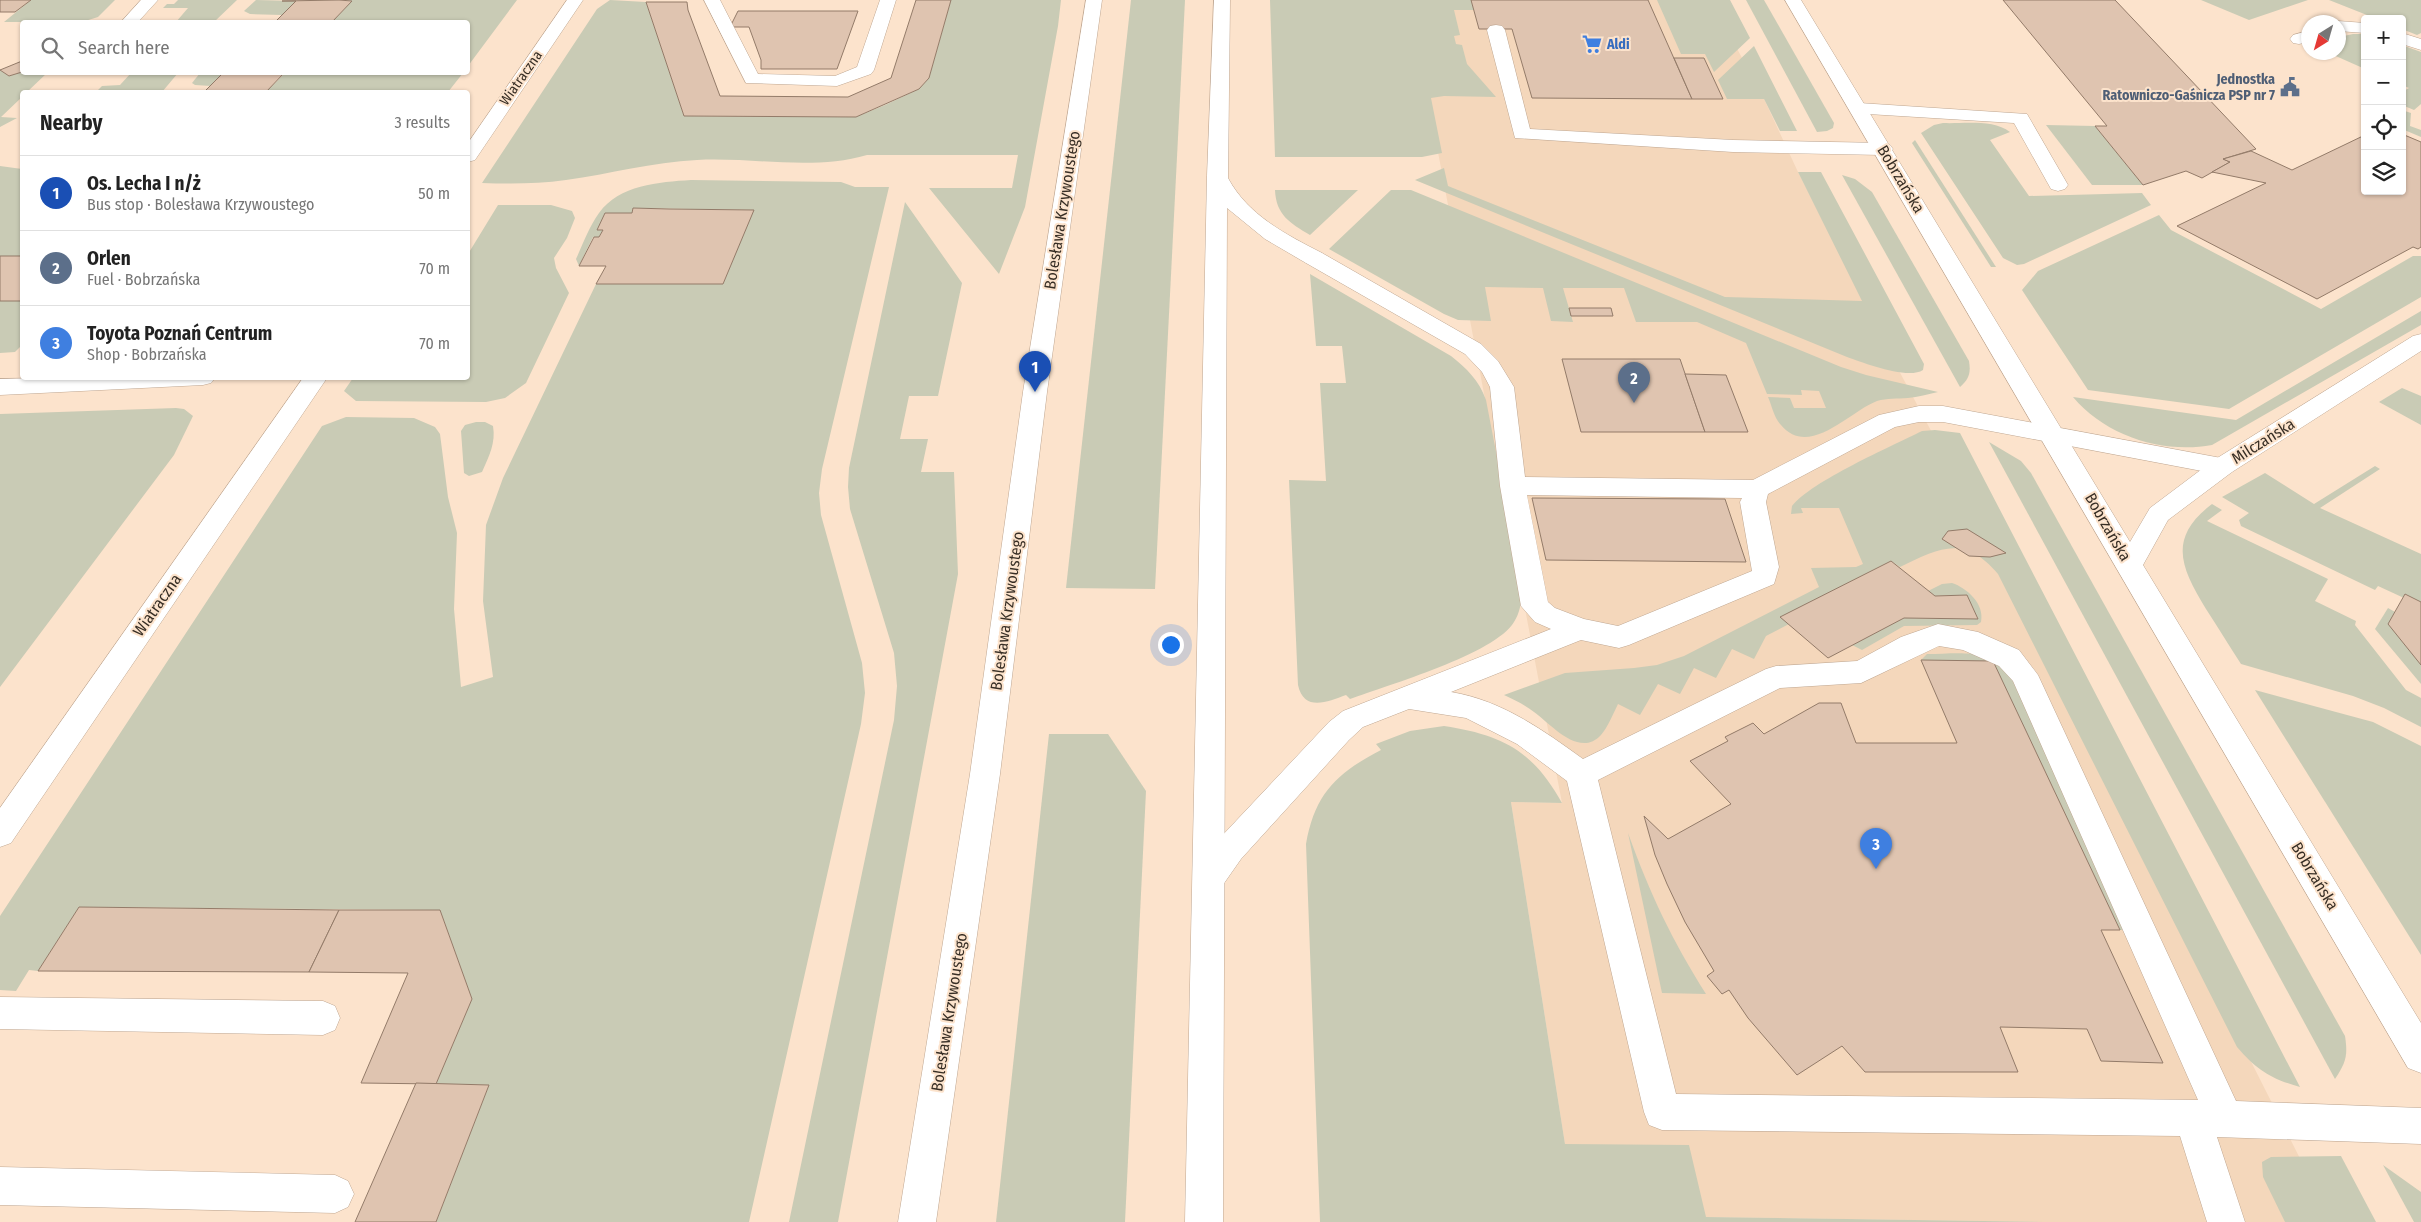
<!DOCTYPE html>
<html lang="en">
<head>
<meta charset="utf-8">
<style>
	:root { --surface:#fff; --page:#f2f2f2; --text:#222; --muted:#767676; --line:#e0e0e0; --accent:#2570c0 }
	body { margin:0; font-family:"Fira Sans Condensed",sans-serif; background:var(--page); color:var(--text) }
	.controls { position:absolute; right:15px; top:15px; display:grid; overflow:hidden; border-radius:5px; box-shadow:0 1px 4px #0004 }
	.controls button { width:45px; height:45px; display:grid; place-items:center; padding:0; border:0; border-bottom:1px solid var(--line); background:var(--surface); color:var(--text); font:25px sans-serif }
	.compass { position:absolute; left:2301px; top:15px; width:45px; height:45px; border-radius:50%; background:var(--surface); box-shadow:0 1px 4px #0004; rotate:217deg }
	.you { position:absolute; left:1170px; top:644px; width:18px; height:18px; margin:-12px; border:4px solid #fff; border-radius:50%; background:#1a73e8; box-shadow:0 0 0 8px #1a73e833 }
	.badge { display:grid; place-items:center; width:32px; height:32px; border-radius:50%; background:var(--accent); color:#fff; font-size:16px; font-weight:700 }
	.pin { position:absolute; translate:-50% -41px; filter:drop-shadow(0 1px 2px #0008) }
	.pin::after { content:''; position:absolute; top:26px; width:18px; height:15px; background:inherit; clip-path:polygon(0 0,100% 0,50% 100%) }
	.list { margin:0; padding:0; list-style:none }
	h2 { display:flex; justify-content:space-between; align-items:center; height:65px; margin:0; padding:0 20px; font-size:21px }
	h2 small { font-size:16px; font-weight:400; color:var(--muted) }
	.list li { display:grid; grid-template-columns:32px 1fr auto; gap:15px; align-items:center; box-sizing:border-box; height:75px; padding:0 20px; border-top:1px solid var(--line) }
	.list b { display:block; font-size:19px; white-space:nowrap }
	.list p { margin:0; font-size:16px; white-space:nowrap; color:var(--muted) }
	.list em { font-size:16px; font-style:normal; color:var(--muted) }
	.icon { flex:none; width:28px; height:28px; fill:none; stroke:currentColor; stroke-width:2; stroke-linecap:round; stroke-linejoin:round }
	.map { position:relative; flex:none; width:2421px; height:1222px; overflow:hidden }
	.search { position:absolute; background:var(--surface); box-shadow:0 1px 4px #0004; left:20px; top:20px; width:450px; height:55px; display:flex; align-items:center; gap:12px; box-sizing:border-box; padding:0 18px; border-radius:5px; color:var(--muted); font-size:19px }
	.panel { position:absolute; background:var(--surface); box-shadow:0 1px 4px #0004; left:20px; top:90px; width:450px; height:290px; border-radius:5px }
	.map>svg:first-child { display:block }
	.built { fill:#f4d7bb }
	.green { fill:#c9cbb5 }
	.building { fill:#dfc4b0; stroke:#937b69 }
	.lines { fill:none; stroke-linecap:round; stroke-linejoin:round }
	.lane-casing { stroke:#bfa792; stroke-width:1 }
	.street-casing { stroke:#bfa792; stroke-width:1 }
	.secondary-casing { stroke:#bfa792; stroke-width:1 }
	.lane { fill:#fff; fill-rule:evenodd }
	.street { fill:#fff; fill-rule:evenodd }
	.secondary { fill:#fff; fill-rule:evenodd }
	.labels { text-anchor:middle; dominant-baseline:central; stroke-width:4; stroke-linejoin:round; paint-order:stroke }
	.far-shop-label { font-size:14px; font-weight:bold; fill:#366cbe; stroke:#fce3cc; text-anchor:start }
	.far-street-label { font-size:14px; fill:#372e25; stroke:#fce3cc }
	.far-service-label { font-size:14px; font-weight:bold; fill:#4e5e75; stroke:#fce3cc; text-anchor:end }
	.street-label { font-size:16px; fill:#372e25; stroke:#fce3cc }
</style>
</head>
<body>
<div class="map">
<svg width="2421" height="1222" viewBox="0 0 2421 1222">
	<rect width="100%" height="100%" fill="#fce3cc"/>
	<path class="built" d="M1409,0H1711L1764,99L1798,172L1897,367L1960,485L2332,1222H2043L1706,1217L1565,1144L1511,802L1562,803Z"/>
	<g class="green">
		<path d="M31,0H115L98,17L82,22H4Z"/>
		<path d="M178,0H237L214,22H176L188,8H163L167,4H174Z"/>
		<path d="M256,0L296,1L282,15L250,14L244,11Z"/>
		<path d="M339,0H517L468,66V22H332L352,1Z"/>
		<path d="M610,0L646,2L684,116L856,117L885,105L919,89L929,78L951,0H1061L1058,26L1025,207L999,274L929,188H1012L1018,155H867C813,171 753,157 697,160C652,162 610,174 566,180C538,184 510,184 482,183L597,9Z"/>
		<path d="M1131,0H1185L1155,589L1066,588Z"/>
		<path d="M1270,0H1471L1474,10H1454L1460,35L1454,36L1456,44L1462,45L1467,64L1496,97L1444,96L1431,98L1442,153L1422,157H1275Z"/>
		<path d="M1657,0H1730L1750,38L1714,72L1705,54H1681Z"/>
		<path d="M1746,0H1764L1834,123L1833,128L1827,131L1817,132Z"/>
		<path d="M2201,0H2308L2249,20Z"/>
		<path d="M2329,0H2421V33L2417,35L2402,29V19H2377Z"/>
		<path d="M2353,34H2365V69L2329,53L2338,52L2339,37Z"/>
		<path d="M2402,45L2421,52V104L2414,110L2402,105V92L2409,88L2402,85Z"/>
		<path d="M1754,46L1797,131H1780L1764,99H1727L1718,80Z"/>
		<path d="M0,70L9,76L22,72L47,73L27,92H22V97L1,117L17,118L0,127Z"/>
		<path d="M131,73V72L178,73L162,92H96L102,86L120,85Z"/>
		<path d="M200,73H224L211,86L195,85L192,83Z"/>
		<path d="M285,73V72L463,73L448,92H266Z"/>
		<path d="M2402,110L2411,113L2410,126L2421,130V137L2402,129Z"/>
		<path d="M1943,123C1963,124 1993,119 2010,132L1990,140L2029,196L2142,193L2151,205L2024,264L2017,265L2003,258L1921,133L1934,125Z"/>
		<path d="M2046,125L2095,126L2143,185H2092Z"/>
		<path d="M1915,140L1996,267H1991L1912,143Z"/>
		<path d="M0,166L22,169V256H0Z"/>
		<path d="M1444,168L1448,186L1725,297L1862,301L1798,172H1821L1924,364L1923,370C1908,380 1864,363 1847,357L1415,180Z"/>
		<path d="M1842,175L1855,179L1872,192L1969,361C1971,373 1969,379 1960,387Z"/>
		<path d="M691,180L841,182L855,187H889L822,469L819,493L821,515L862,663L865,693L861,724L749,1222H436L489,1085L436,1084L472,999L440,910L79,907L38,971L29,970L16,991L0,990V916L322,426L346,417L414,418L435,427L440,434L448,497L457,533L454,609L461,687L493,677L483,601L486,525L503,478L596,284H723L753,210L633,208L632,213L603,230L599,237H593L579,266L576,259C583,244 589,227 599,213C619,185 659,182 691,180Z"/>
		<path d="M1275,190H1358L1310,235C1290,223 1276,215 1275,190Z"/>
		<path d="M1391,190H1411L1841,367L1866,375L1938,392C1928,394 1918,397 1908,398C1897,399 1887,398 1877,401C1850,411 1809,459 1781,425C1774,418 1772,406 1768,397L1790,398L1794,408H1826L1819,391L1801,390L1802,395L1767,394L1746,343L1697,322H1636L1624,288H1563L1573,322L1551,321L1543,288L1485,287L1491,321L1458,320L1444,314L1329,249Z"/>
		<path d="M905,202L962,283L938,396H909L900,439H928L921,472H954L958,574L838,1222H789L894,720L897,686L894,653L850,509L848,487L849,468Z"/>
		<path d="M498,205H551L572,211L575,218L567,238L554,258L556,268L569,293L526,383L505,398L486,402L356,401L344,391L353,378H468V254Z"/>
		<path d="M2159,215L2171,230L2321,309L2413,256H2421V297L2229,409L2088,390L2022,290L2038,271Z"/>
		<path d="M1310,274L1451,356C1467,369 1479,380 1486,400L1521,581C1522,596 1522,609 1514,622C1495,654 1388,685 1350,699L1346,695C1327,702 1304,712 1298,685L1289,480L1326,481L1320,383H1346L1342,346H1316Z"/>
		<path d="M0,301H22V345L15,352L0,353Z"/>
		<path d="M2421,311V325L2212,445C2162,454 2106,436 2073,397L2236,420Z"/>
		<path d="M2402,388L2421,396V425L2379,402Z"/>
		<path d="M176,408L184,409L193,416L174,455L0,687V414Z"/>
		<path d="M476,422H485L493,426C496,443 489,456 482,472L469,476L464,473L461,431L465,425Z"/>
		<path d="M1935,430L1960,433L2300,1087C2271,1079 2257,1070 2237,1047L1998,574C1964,534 1940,548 1900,567L1891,561L1781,617L1789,624L1766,636L1754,659L1732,649L1716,678L1694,668L1680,694L1658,684L1640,715L1618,704C1613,714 1608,727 1601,735C1579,759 1550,723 1534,712C1525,705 1515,700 1504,695L1565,673L1634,668L1657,665L1684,656L1819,587L1811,568L1856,567L1863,564L1839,508H1801L1803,513L1791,514L1792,506C1812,481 1890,447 1922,431Z"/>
		<path d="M1989,442L2021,461L2031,473L2345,1036C2348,1056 2346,1062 2335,1079Z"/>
		<path d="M2375,466L2380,469L2320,508L2421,554V602L2406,595L2404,598L2378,586L2375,590L2241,526L2239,520L2249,513L2222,497L2265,473L2314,504Z"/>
		<path d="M2212,504L2222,510L2207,521L2328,579L2315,601L2356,621L2355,625L2406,690L2421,698V727L2384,708L2353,696L2241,664C2229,646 2218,627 2206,609C2181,568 2167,538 2212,504Z"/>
		<path d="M1952,583C1967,588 1985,604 1981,622L1977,625L1904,626L1862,650L1852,645L1904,618L1978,619L1967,595L1935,596L1928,591L1942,584Z"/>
		<path d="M2388,608L2395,612L2421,665V684L2375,629Z"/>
		<path d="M1927,654C1955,654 1986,648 2007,669L2130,925L2128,930H2120L1993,662L1921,660Z"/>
		<path d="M2255,690L2373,722L2421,746V955Z"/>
		<path d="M1444,726C1503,735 1533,751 1562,803L1511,802L1565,1144L1689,1145L1706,1217L2043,1222H1320L1306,844C1315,793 1337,773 1381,750L1376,744L1410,731Z"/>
		<path d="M1049,734H1108L1146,791L1125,1222H996Z"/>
		<path d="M1628,833C1650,894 1672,940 1706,994L1662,993Z"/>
		<path d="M2341,1156L2376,1222H2285L2263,1177L2262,1162L2271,1157Z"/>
		<path d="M2383,1165L2421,1192V1222H2414Z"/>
	</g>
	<g class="building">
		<path d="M0,0H31L15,12H0Z"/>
		<path d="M916,0H951L929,78L919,89L856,117L684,116L646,2H687L688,10L720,96L848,97L891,78Z"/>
		<path d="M1471,0H1648L1692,99L1532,98L1512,29H1479Z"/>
		<path d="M2003,0H2115L2256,149L2223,159L2230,162L2202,178L2186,171L2143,185L2095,126H2107Z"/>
		<path d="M282,1L339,0L352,1L332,22H275L296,1Z"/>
		<path d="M738,11H858L837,69H761V60L749,27H730Z"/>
		<path d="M1674,58H1704L1723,99H1692Z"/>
		<path d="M22,61V72L9,76L0,70Z"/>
		<path d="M224,72H285L266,92H204Z"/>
		<path d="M2402,134L2421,142V247L2418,249L2413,247L2317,299L2177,226L2266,183L2212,172L2230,162L2223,159L2251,151L2292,170L2365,135V191H2402Z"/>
		<path d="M633,208L669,209L754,210L723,284H596L606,266H579L594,237H599L603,230H597L605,213H632Z"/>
		<rect x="0" y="256" width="22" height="45"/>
		<path d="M1569,308H1611L1613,316H1571Z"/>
		<path d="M1562,359H1680L1705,432H1581Z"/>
		<path d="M1685,374L1726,375L1748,432H1705Z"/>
		<path d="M1532,498L1725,499L1746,562L1546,560Z"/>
		<path d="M1967,529L2006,553L1990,557L1969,556L1942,539L1948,531Z"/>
		<path d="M1891,561L1935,596L1967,595L1978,619L1904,618L1828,658L1780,617Z"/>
		<path d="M2405,594L2421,602V665L2388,624Z"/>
		<path d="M1921,660L1993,661L2120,930H2101L2163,1063L2101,1061L2087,1029L2000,1027L2018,1072H1865L1842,1046L1797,1075L1748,1018L1729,990L1722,994L1707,976L1714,971L1685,922L1667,884L1655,855L1644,816L1668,839L1731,804L1690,761L1728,741L1725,737L1753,723L1764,734L1819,703H1841L1856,743H1957Z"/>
		<path d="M79,907L339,910L309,972L38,971Z"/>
		<path d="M339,910H440L472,999L436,1084L361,1083L408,973L309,972Z"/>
		<path d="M416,1083L489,1085L436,1222H355Z"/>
	</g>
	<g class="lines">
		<defs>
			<g id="lane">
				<path d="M704,0H720L758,74L835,76L857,67L880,0H896L874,70L871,74L837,86L746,83Z"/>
				<path d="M2338,21L2365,23V33L2338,31V22H2332Z"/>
				<path d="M1496,25L1502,26L1505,30L1530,129L1733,140L1883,143L1890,145L1893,149L1890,153L1883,155L1733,152L1515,138L1487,30L1490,26Z"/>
				<path d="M2308,31V42L2299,44L2293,43L2290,39L2293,35Z"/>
				<path d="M2402,33L2421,39V50L2402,44Z"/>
				<path d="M1859,103L2027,114L2068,185L2065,189L2058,191L2051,189L2014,123L1852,113L1850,109L1852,105Z"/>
				<path d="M1314,252L1322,253L1481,344L1498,361L1514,387L1525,477L1753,480L1879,415L1919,406H1943L2232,460L2235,466L2232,472L2223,475L1943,422H1919L1895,427L1768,494L1766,502L1779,567L1774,584L1629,645L1619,648L1581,640L1451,692C1501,700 1543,730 1583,759L1766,669L1776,666L1857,661L1901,637L1938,624L1978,632L2019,650L2038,675L2236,1101L2421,1108V1144L2217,1137L2245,1222H2207L2180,1136L1662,1130L1649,1125L1644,1112L1567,781L1517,744L1466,718L1409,709L1363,727L1349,740L1241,859L1220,889L1209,893L1198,889L1193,879L1219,839L1329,722L1343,711L1551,629L1535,622L1521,606L1500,486L1490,387L1482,372L1465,354L1306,263L1303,258L1306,253ZM1527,495L1742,498L1740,502L1752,571L1618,626L1584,619L1555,608L1548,602ZM1939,646L1963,650L1999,666L2013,681L2198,1100L1676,1094L1598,780L1780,688L1861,683Z"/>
				<path d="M0,997L323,1001L335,1006L340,1018L335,1030L323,1035L0,1029Z"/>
				<path d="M0,1167L335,1175L348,1181L354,1194L348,1207L335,1213L0,1205Z"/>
			</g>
			<g id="street">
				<path d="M141,0H158L138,22H121Z"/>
				<path d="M567,0H583L475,160L468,162V143Z"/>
				<path d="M1785,0H1801L2130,542L2150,508L2214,460L2413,336L2421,334V351L2232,472L2168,520L2143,565L2421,1023V1073L2408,1068Z"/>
				<path d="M44,378H215L211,383L203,385L0,395V379Z"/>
				<path d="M303,378H327L11,843L0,847V808Z"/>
			</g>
			<g id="secondary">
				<path d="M1086,0H1102L1047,392L1000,774L936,1222H898L970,774L1023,392Z"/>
				<path d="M1214,0H1230L1228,178C1248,215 1285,234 1322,253L1325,258L1322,263L1314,264L1306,263L1265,239L1227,208L1223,1222H1185L1207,176Z"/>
			</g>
		</defs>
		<use href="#lane" class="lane-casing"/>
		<use href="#street" class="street-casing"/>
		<use href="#secondary" class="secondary-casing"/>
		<use href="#lane" class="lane"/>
		<use href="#street" class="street"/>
		<use href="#secondary" class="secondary"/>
	</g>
	<defs>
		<symbol id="supermarket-bare" viewBox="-9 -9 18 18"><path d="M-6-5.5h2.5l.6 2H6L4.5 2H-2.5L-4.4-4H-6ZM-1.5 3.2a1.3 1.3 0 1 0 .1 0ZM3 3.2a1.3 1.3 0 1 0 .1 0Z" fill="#3f7fe0" stroke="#fce3cc" stroke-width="2.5" paint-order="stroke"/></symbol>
		<symbol id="civic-bare" viewBox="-9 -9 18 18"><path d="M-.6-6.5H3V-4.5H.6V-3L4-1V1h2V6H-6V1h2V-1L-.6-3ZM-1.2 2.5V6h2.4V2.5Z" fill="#5c6f8a" stroke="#fce3cc" stroke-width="2.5" paint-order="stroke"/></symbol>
	</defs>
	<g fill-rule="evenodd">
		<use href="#supermarket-bare" x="1578" y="30" width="28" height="28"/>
		<use href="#civic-bare" x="2276" y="73" width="28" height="28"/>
	</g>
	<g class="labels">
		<g class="far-shop-label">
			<text x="1607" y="44">Aldi</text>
		</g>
		<g class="far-street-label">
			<text transform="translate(521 78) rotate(-55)">Wiatraczna</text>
		</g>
		<g class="far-service-label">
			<text x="2275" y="79">Jednostka<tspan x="2275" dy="16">Ratowniczo-Gaśnicza PSP nr 7</tspan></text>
		</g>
		<g class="street-label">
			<text transform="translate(1901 179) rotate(59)">Bobrzańska</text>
			<text transform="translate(1062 210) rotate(-81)">Bolesława Krzywoustego</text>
			<text transform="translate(2263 441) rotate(-32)">Milczańska</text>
			<text transform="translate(2108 527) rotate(60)">Bobrzańska</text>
			<text transform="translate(157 605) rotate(-55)">Wiatraczna</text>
			<text transform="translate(1007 611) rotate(-82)">Bolesława Krzywoustego</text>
			<text transform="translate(2315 876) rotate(59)">Bobrzańska</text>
			<text transform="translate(949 1012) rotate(-81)">Bolesława Krzywoustego</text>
		</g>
	</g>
</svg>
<div class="controls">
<button>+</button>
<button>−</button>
<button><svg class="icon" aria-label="locate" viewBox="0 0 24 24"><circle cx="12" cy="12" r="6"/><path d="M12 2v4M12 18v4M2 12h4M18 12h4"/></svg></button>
<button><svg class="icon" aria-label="layers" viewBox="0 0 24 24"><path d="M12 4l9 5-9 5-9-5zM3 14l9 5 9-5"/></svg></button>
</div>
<svg class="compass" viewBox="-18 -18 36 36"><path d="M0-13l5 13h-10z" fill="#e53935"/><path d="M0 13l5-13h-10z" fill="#767676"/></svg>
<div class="you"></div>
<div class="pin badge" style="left:1035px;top:392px;background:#1a4fb4">1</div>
<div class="pin badge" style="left:1634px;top:403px;background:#5c6f8a">2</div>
<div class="pin badge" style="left:1876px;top:869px;background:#3f7fe0">3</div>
<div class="search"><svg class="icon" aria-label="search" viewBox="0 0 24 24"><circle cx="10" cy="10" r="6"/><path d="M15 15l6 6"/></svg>Search here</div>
<section class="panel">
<h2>Nearby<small>3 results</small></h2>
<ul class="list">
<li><span class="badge" style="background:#1a4fb4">1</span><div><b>Os. Lecha I n/ż</b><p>Bus stop · Bolesława Krzywoustego</p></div><em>50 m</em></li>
<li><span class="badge" style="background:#5c6f8a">2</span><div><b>Orlen</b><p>Fuel · Bobrzańska</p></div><em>70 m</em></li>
<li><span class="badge" style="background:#3f7fe0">3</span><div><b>Toyota Poznań Centrum</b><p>Shop · Bobrzańska</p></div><em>70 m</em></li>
</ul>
</section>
</div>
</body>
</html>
